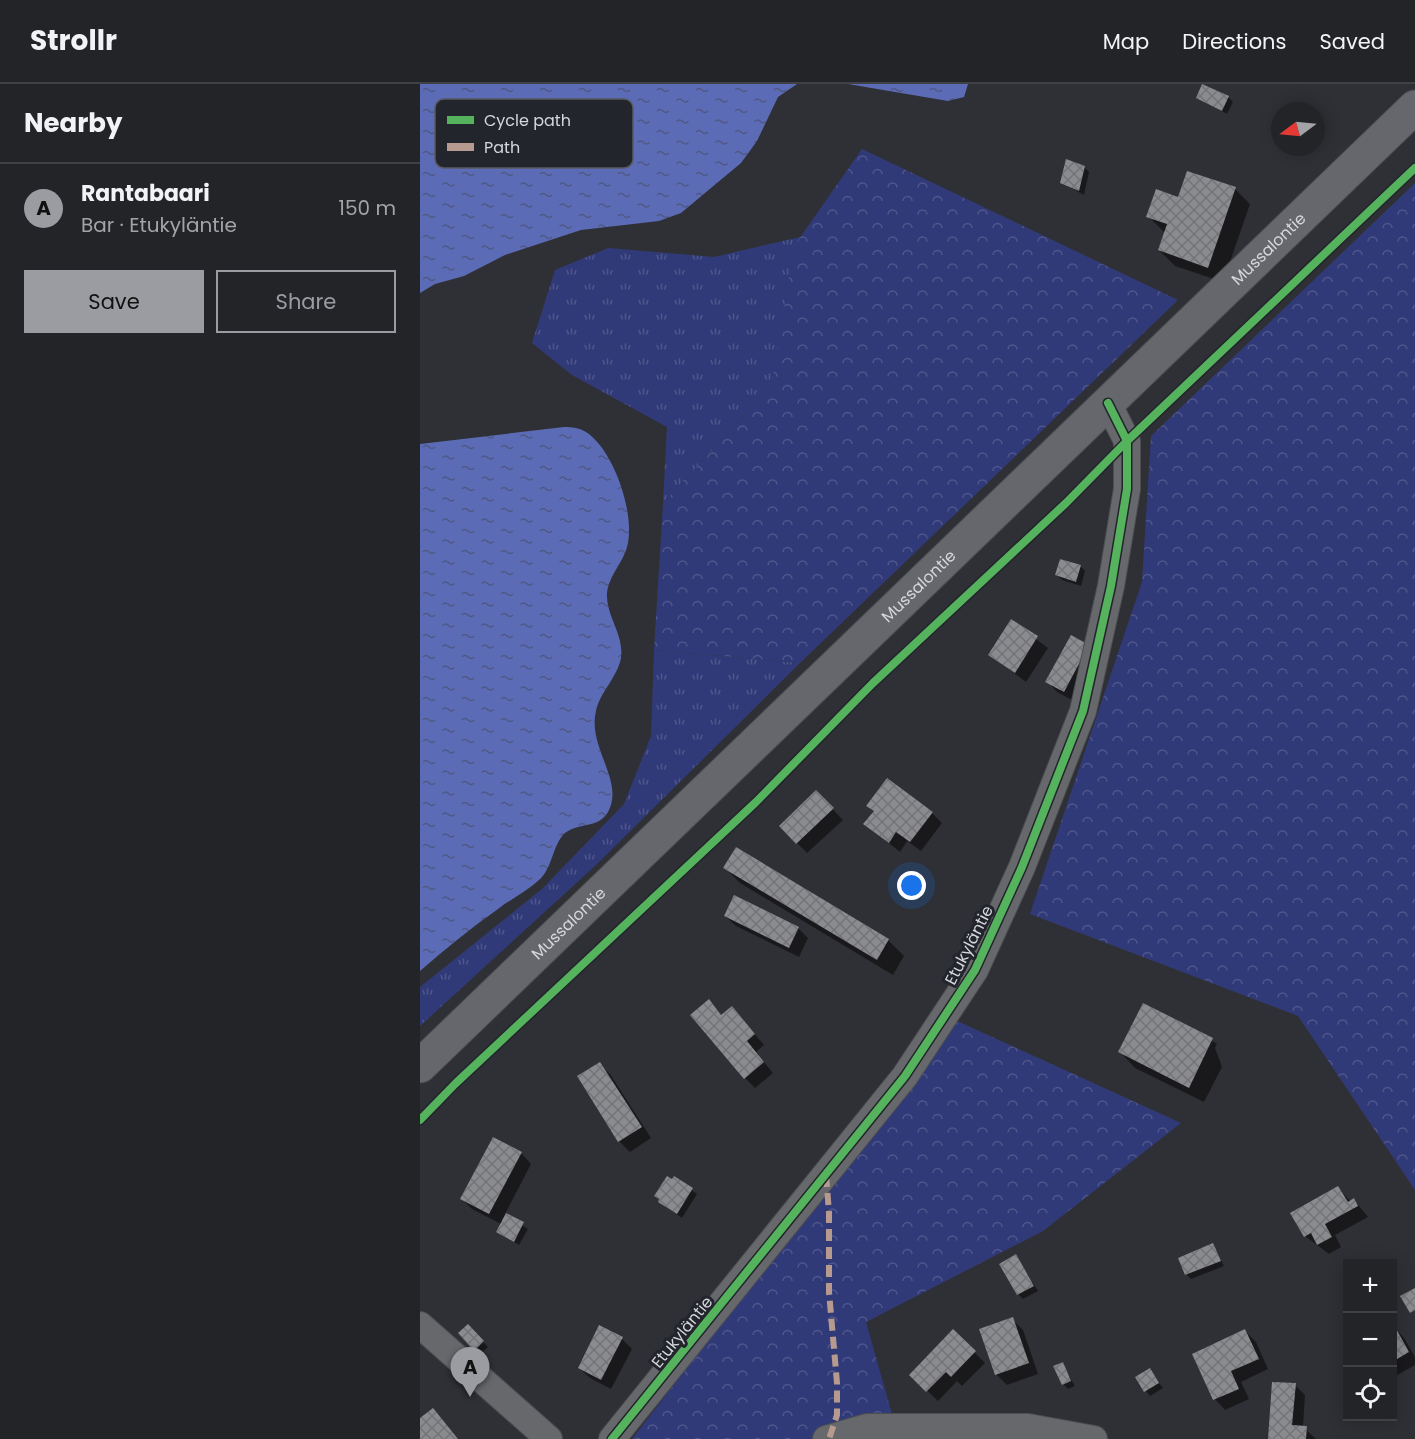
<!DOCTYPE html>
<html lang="en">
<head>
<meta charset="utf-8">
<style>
	:root { --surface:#232428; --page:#2b2c30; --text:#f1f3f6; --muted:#a3a4a8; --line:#404145; --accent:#9b9ca2 }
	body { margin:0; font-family:Poppins,sans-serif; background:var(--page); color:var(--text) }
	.controls { position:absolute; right:18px; bottom:18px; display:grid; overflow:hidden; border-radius:0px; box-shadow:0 3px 15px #0003 }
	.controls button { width:54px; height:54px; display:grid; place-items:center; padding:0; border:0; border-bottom:2px solid var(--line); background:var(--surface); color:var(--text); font:30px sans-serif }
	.compass { position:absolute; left:851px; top:18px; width:54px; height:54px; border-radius:50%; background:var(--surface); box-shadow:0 3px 15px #0003; rotate:254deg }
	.you { position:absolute; left:492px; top:802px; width:21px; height:21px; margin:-15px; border:4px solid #fff; border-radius:50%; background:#1a73e8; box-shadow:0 0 0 9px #1a73e833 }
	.badge { display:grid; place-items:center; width:39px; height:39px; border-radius:50%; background:var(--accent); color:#111; font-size:20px; font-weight:700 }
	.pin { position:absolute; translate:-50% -50px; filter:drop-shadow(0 2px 3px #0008) }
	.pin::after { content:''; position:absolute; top:32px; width:21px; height:18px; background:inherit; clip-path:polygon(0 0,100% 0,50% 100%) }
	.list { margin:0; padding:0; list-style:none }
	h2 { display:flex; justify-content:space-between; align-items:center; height:78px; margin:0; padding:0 24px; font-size:26px }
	h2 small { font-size:20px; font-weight:400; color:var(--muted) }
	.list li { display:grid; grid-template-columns:39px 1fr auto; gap:18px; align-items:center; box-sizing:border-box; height:90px; padding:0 24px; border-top:2px solid var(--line) }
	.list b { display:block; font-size:22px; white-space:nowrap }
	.list p { margin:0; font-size:20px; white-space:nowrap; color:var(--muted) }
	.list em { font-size:20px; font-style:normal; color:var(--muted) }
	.actions { display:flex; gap:12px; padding:18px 24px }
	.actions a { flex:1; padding:14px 0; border:2px solid var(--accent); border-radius:0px; text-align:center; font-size:21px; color:var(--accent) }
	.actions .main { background:var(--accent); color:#111 }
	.icon { flex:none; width:33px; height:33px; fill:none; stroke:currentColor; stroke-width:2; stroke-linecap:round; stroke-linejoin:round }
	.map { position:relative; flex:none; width:995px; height:1355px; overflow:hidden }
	header { display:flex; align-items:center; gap:36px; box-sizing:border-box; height:84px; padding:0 30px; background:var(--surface); border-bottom:2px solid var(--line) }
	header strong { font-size:28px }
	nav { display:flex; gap:33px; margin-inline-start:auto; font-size:21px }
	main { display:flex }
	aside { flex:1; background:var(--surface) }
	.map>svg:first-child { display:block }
	.grass { fill:url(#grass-tufts) }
	.forest { fill:url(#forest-crowns) }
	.water { fill:url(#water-ripples) }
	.shadow { fill:#0007 }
	.building { fill:url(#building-cross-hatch) }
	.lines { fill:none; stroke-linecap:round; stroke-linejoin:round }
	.minor-casing { stroke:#4d4e52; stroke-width:28 }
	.secondary-casing { stroke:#4d4e52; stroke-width:35 }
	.minor { stroke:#67686b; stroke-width:26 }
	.secondary { stroke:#66676c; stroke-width:33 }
	.quiet { stroke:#b69a8f; stroke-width:6; stroke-dasharray:12 6; stroke-linecap:butt }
	.cycleway-casing { stroke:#23252d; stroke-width:11 }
	.cycleway { stroke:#56b35d; stroke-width:8 }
	.labels { text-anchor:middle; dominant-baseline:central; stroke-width:6; stroke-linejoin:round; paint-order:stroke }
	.street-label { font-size:16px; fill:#d5d6dc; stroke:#23252d }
	.key { fill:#23252d; stroke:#585a62; stroke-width:1.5 }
	.key-label { font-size:16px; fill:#d5d6dc }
</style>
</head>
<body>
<header>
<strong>Strollr</strong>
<nav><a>Map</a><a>Directions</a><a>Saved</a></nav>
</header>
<main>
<aside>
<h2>Nearby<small></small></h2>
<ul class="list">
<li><span class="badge">A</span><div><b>Rantabaari</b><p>Bar · Etukyläntie</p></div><em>150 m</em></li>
</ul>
<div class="actions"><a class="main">Save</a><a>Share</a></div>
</aside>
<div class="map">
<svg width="995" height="1355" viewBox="0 0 995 1355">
	<defs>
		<pattern id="grass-tufts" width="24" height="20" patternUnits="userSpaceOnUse" patternTransform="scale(1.5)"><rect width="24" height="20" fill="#313a78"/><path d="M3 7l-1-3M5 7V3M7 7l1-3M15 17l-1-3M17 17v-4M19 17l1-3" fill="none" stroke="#4e568b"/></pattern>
		<pattern id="forest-crowns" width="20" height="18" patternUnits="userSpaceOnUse" patternTransform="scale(1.5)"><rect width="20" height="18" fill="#313a78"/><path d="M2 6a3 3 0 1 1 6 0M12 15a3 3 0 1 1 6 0" fill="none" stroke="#4e568b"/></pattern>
		<pattern id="water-ripples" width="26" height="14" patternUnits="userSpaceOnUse" patternTransform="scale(1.5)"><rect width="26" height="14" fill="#5c6bb6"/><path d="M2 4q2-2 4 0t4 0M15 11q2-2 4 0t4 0" fill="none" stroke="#4f5882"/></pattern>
		<pattern id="building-cross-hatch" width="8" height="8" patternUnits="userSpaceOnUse" patternTransform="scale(1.5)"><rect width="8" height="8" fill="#8a8b8f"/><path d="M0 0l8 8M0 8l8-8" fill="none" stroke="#747478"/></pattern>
	</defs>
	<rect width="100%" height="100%" fill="#2f3035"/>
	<g class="grass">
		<path d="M380,153L351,303L243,419L247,343L152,291L112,259L135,186L188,164L294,173Z"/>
		<path d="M234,566L380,579L176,781L0,942V903L122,805L204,720L231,652Z"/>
	</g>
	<g class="forest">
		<path d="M442,65L758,216L380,579L234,566L243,419L351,303L374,162Z"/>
		<path d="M995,99V1106L878,932L610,830L722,498L731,352Z"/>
		<path d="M535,936L761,1039L623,1147L446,1238L479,1355H212Z"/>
	</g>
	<g class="water">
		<path d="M0,0H377L358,13L337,57L321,79L261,129L239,137L161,146L85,171L44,192L15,200L0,209Z"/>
		<path d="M428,0H548L544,13L528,17Z"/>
		<path d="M144,343C152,343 160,344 166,348C194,366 216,431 207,463C203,479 186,495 187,513C188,535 204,551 201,574C197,594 180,608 176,627C167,663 205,697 188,728C178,745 159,738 145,749C132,761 133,784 119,796C107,807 91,815 78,825C51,844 25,865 0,887V360Z"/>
	</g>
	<g class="shadow">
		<path d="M808,13L813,18L807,30L778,14Z"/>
		<path d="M664,83L669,88L664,111L642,99Z"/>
		<path d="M815,105L830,120L803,198L755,182L739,166L745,149L728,132L759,115Z"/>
		<path d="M641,477L661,483L665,487L661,502L642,496L637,491Z"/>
		<path d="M592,537L628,564L606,598L570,571Z"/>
		<path d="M651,553L679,573L654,617L637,608L627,597Z"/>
		<path d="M396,708L423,736L387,769L377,759Z"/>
		<path d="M448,721L512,729L522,739L501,767L487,757L480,768L445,740L455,728Z"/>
		<path d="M316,765L468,856L484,872L473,891L320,799L305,784Z"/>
		<path d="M305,832L378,844L388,854L379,873L316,842Z"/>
		<path d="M288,917L302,932L322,935L344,961L336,968L353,989L335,1004L325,994Z"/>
		<path d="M783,951L797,960L795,964L802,983L784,1018L715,984L700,968Z"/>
		<path d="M179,980L190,990L231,1054L210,1068L199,1057L159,993Z"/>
		<path d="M101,1069L111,1080L85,1130L108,1145L99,1161L77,1148L81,1140L52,1125L42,1115Z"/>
		<path d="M255,1094L277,1110L262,1134L239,1118Z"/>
		<path d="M918,1104L931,1118L934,1116L948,1133L915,1151L921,1163L909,1170L885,1152Z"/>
		<path d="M793,1161L804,1182L771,1195L766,1190Z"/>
		<path d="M596,1172L618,1207L603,1215L598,1210Z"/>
		<path d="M592,1235L603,1246L618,1290L587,1301L576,1290Z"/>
		<path d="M48,1242L68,1263L60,1270L40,1250Z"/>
		<path d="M974,1243L984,1254L995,1273V1281L972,1294Z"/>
		<path d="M533,1247L565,1279L542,1302L537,1297L518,1317L491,1291Z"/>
		<path d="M825,1247L836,1258L848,1285L821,1298L829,1315L805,1326L795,1315L774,1270Z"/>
		<path d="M202,1255L212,1265L191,1305L170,1294L159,1284Z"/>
		<path d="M642,1280L655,1302L648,1305L643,1300Z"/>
		<path d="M729,1286L743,1304L730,1312L726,1307Z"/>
		<path d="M875,1301L885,1311L883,1343L896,1355H850Z"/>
	</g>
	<g class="building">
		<path d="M782,0L809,12L802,27L776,14Z"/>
		<path d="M646,75L665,82L659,107L640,99Z"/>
		<path d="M767,87L816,103L788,184L738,166L747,140L726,133L736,105L758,113Z"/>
		<path d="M640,475L661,481L656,498L635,491Z"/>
		<path d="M591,535L618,552L595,589L568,571Z"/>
		<path d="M651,551L669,561L644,608L625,598Z"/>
		<path d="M467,694L513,728L490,758L476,748L469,759L443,740L454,727L446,722Z"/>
		<path d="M396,706L414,724L376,760L359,742Z"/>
		<path d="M316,763L469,855L457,876L303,784Z"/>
		<path d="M314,811L379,843L369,864L304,832Z"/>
		<path d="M289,915L301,931L312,922L335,950L327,957L344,978L324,995L270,931Z"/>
		<path d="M723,919L793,954L769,1004L698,968Z"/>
		<path d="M180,978L222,1043L198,1058L157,992Z"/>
		<path d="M73,1053L102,1068L69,1130L40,1115Z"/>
		<path d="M247,1092L252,1095L254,1092L273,1104L257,1130L238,1118L239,1115L234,1112Z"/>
		<path d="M918,1102L928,1118L934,1114L938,1122L905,1140L912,1153L897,1161L891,1149L884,1153L870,1129Z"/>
		<path d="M86,1129L104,1138L94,1158L76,1148Z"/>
		<path d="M793,1159L801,1177L765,1191L758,1174Z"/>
		<path d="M596,1170L614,1202L597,1211L579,1180Z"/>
		<path d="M995,1204V1226L990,1229L980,1212Z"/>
		<path d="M593,1233L609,1279L575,1291L559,1245Z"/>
		<path d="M48,1240L64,1257L54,1267L38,1249Z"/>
		<path d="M179,1241L203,1253L181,1296L158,1284Z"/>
		<path d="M974,1241L989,1268L972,1278V1242Z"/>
		<path d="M533,1245L556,1267L531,1293L526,1288L506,1308L489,1291Z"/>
		<path d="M825,1245L839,1275L811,1287L819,1305L793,1316L772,1270Z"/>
		<path d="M643,1278L651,1297L642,1301L633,1282Z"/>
		<path d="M730,1284L739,1299L724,1308L715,1293Z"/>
		<path d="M852,1298L876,1299L872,1341L887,1342L886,1355H848Z"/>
		<path d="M13,1324L38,1355H0V1334Z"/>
	</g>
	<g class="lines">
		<defs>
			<g id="minor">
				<path d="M0,1241L129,1355"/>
				<path d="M192,1355L485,992L555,886L602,783L663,627L691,502L707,405V357L688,319"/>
				<path d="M406,1355L447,1343H608L674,1355"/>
			</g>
			<g id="secondary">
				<path id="s1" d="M0,982L995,23"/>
			</g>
		</defs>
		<use href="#minor" class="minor-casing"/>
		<use href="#secondary" class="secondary-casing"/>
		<use href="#minor" class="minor"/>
		<use href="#secondary" class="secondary"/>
		<path class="quiet" d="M406,1091L409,1128V1208L417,1299V1331L409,1355"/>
		<defs>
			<g id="cycleway">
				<path d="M0,1036L36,999L336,718L453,599L646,419L707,357L995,84"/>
				<path d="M192,1355L485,992L555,886L602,783L663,627L691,502L707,405V357L688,319"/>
			</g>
		</defs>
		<use href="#cycleway" class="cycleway-casing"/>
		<use href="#cycleway" class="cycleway"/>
	</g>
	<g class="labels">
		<g class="street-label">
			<text stroke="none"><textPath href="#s1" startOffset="1178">Mussalontie</textPath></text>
			<text stroke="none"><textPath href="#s1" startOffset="692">Mussalontie</textPath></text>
			<text stroke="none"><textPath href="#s1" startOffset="206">Mussalontie</textPath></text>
			<text transform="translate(549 861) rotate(-63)">Etukyläntie</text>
			<text transform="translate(262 1248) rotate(-51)">Etukyläntie</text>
		</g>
	</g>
	<rect x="15" y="15" width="198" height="69" rx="9" class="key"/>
	<rect x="27" y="32" width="27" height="8" fill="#56b35d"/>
	<rect x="27" y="59" width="27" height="8" fill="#b69a8f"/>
	<g class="key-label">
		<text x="64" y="42">Cycle path</text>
		<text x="64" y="69">Path</text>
	</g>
</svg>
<div class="controls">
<button>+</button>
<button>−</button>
<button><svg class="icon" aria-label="locate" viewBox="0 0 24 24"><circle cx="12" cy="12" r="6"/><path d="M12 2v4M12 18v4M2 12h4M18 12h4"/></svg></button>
</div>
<svg class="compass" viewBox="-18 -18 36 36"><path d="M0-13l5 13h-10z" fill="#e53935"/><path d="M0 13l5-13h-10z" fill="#a3a4a8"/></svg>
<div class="you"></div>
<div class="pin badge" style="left:50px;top:1313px">A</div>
</div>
</main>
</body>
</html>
